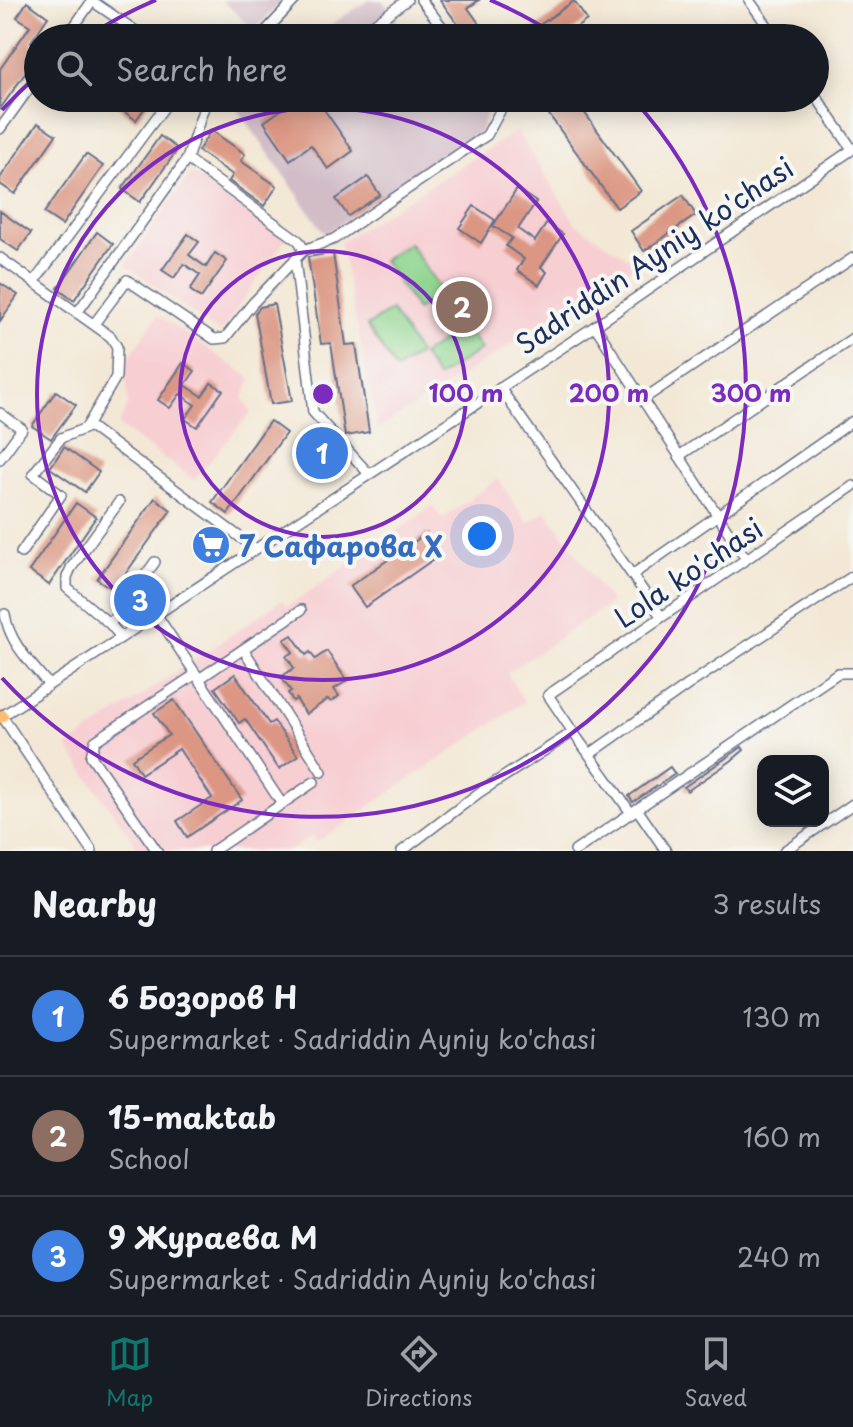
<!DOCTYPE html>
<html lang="en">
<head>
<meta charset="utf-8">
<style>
	:root { --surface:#171b24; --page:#20242c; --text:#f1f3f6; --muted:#9ea1a6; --line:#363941; --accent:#0f766e }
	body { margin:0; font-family:"Playpen Sans",sans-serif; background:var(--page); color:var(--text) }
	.controls { position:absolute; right:24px; bottom:24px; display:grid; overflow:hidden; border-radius:16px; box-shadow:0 4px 20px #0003 }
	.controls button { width:72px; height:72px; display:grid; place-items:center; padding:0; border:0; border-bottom:2px solid var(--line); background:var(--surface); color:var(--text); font:40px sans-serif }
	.you { position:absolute; left:482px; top:536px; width:28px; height:28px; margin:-20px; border:6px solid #fff; border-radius:50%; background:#1a73e8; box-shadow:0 0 0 12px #1a73e833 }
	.badge { display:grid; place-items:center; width:52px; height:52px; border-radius:50%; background:var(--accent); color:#fff; font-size:26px; font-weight:700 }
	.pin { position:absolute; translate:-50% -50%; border:4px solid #fff; box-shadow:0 2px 8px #0006 }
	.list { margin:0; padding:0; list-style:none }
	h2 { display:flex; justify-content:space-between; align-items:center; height:104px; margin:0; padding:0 32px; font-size:34px }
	h2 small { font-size:26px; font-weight:400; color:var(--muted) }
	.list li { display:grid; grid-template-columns:52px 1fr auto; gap:24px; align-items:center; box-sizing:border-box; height:120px; padding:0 32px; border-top:2px solid var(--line) }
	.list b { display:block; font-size:30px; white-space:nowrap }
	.list p { margin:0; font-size:26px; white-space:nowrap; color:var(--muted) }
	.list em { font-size:26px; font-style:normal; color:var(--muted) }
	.icon { flex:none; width:44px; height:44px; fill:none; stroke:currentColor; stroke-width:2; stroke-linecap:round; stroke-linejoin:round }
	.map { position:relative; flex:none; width:853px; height:851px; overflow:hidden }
	.search { position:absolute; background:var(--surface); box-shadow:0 4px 20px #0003; left:24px; right:24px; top:24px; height:88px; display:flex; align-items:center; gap:20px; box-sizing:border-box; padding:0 28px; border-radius:44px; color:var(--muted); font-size:30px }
	.sheet { height:464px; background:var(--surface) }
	nav { display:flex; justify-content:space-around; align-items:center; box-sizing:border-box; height:112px; border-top:2px solid var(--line); background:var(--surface); font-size:22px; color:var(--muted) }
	nav a { display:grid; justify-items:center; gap:4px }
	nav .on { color:var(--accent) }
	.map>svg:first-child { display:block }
	.built { fill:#f7cfd3 }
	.industrial { fill:#d2bdc7 }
	.green { fill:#90d68f; stroke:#568276; stroke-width:2 }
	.building { fill:#db9783 }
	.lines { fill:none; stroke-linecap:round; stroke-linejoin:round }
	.minor-casing { stroke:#677088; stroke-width:12 }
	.major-casing { stroke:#677088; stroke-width:15 }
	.minor { stroke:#fff; stroke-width:9 }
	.major { stroke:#ffbb71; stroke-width:12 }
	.ring { fill:none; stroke:#7b2cbf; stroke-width:4 }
	.labels { text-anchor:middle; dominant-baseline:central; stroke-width:8; stroke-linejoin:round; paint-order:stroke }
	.street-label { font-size:28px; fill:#1b2f5e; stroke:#f6f6f2 }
	.shop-label { font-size:28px; font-weight:bold; fill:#366cbe; stroke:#f6f6f2; text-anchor:start }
	.centre { fill:#7b2cbf; stroke:#f6f6f2; stroke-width:4 }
	.ring-label { font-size:24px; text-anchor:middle; font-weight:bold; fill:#7b2cbf; stroke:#f6f6f2; stroke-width:8; stroke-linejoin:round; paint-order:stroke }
</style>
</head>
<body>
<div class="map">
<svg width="853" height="851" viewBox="0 0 853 851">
	<rect width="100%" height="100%" fill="#f6f6f2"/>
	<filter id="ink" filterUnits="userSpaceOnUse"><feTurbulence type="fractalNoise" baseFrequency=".0125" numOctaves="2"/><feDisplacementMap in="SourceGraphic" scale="16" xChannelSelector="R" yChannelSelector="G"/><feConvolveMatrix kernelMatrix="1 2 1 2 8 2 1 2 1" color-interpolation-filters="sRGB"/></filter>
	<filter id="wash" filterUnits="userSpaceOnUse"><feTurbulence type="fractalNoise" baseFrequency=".006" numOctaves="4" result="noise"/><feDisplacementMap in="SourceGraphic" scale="32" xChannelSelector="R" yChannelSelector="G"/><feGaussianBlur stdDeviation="1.8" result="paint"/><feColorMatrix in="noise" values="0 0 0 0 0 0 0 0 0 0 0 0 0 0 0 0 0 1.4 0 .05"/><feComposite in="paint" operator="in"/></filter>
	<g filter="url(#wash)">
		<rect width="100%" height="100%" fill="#f3e8d5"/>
		<g class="built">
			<path d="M517,131L576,224L638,264L378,429L340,242Z"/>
			<path d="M191,173L287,237L220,333L126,265Z"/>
			<path d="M158,315L251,378L243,399L251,412L194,480L118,425L128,405L125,363Z"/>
			<path d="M498,479L528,523L546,510L611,603L507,673L524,702L317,842L312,836L289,851H140L67,747L282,600L287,606L300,598L433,506L442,519Z"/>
		</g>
		<g class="industrial">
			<path d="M222,0H283L254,30Z"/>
			<path d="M369,0H382L408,38H310Z"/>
			<path d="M230,98H485L490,104L481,131L325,234Z"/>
		</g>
		<g class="green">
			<path d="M409,243L443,293L417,310L383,260Z"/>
			<path d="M391,310L419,354L396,370L367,326Z"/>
			<path d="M465,326L481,349L437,378L422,355Z"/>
		</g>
		<g id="blocks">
			<g class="building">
				<path d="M440,0H479L468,8L483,29L468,38Z"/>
				<path d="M574,1L587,20L562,38H536L531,31Z"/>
				<path d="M27,2L48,17L31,42L38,47V55L0,109V69L30,26L17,17Z"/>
				<path d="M105,98H152L136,120Z"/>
				<path d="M298,98H316L353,151L328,169L311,145L290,160L264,122Z"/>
				<path d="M552,98H574L641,191L617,208L542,105Z"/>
				<path d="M38,123L56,135L15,194L0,184V178Z"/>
				<path d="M211,130L245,154L241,161L277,186L264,206L229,181L233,175L198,151Z"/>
				<path d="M160,136L178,149L140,202L122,189Z"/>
				<path d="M86,154L103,166L62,225L44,213Z"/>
				<path d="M368,177L380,195L348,216L336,199Z"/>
				<path d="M517,189L536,202L518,229L535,241L547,223L563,234L541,267L547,272L539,285L517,270L524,259L506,246L512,238L493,226Z"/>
				<path d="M683,195L696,215L644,251L631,231Z"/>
				<path d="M474,206L495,220L481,243L459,228Z"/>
				<path d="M0,211L31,233L18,251L0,239Z"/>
				<path d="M97,232L113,244L74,300L58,288Z"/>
				<path d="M188,234L199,242L189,255L206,267L215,253L227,261L201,298L190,290L200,275L184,264L174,278L162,270Z"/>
				<path d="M333,253L346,345L356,344L369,432L345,436L331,343L321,344L308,257Z"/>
				<path d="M0,283L18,295L0,321Z"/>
				<path d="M274,304L292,401L271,404L255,313L260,307Z"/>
				<path d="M183,363L195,371L185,385L202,396L211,383L223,390L197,427L185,419L195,405L180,394L170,408L158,400Z"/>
				<path d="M56,391L76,405L51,439L32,426Z"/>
				<path d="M270,421L286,433L228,514L212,502Z"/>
				<path d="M64,447L99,472L85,492L50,468Z"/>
				<path d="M155,498L171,510L114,590L97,579Z"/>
				<path d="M76,503L96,517L49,585L29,571Z"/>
				<path d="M427,533L441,554L365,607L350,586Z"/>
				<path d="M292,635L306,655L310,652L315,659L327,651L347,681L334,689L339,696L331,702L328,699L306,714L296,699L293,701L288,693L291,691L281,677L294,668L286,656L293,652L284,640Z"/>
				<path d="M235,674L269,724L274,721L298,756L279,769L245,719L239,723L215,688Z"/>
				<path d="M174,700L242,800L187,837L177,821L212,798L179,749L141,774L132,759L169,735L154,713Z"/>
				<path d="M742,747L744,750L731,761L687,791L684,787Z"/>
				<path d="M670,767L675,774L633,802L629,796Z"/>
			</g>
		</g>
	</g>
	<g filter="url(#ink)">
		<use href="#blocks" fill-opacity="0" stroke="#677088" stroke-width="2"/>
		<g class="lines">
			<defs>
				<g id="minor">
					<path d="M421,0L451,38"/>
					<path d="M749,0L776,38"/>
					<path d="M66,38L92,1L146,38"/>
					<path d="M259,38L295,0"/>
					<path d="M355,38L407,0"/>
					<path d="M815,95L852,149"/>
					<path d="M0,129L38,76"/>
					<path d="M187,159L299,241L304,250"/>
					<path d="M0,258L111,337L117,347L116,377L86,428L61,438L33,474L61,495L21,553"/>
					<path d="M295,259L313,412L369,474"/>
					<path d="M34,282L171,98"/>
					<path d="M77,313L187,159L207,98"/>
					<path d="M94,324L127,280L214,339L225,338L252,304L304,250L334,239L487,135L500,111L498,98"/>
					<path d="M595,326L746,559"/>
					<path d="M500,388L661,616"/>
					<path d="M642,400L853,258"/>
					<path d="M0,413L22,429L0,459"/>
					<path d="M88,425L256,549"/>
					<path d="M679,456L853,338"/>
					<path d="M119,502L71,568L67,577V588L110,624L121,637"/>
					<path d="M632,575L853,421"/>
					<path d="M5,614C9,643 31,663 49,685"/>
					<path d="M156,614L282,804"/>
					<path d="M110,624L155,562"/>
					<path d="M244,650L322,772"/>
					<path d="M199,679L301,610"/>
					<path d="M573,732L548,695L853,486"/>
					<path d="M590,754L688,685L853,576"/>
					<path d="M637,809L666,851"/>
					<path d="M92,851L2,716L595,326L853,149"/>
					<path d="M157,851L91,756L95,741L196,674"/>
					<path d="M213,851L314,782"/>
					<path d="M402,851L480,792L573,732L631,813"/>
					<path d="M575,851L838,673H853"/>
					<path d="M784,851L853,804"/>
				</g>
				<path id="major" d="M0,717L2,716"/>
			</defs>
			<use href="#minor" class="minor-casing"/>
			<use href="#major" class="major-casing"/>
			<use href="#minor" class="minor"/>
			<use href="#major" class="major"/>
		</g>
	</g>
	<g class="ring">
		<circle cx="323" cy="394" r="143"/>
		<circle cx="323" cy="394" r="286"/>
		<path d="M2 110A428 428 0 0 1 37 76M87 37A428 428 0 0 1 156 0M490 0A428 428 0 0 1 559 37M633 99A428 428 0 1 1 2 678"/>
	</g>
	<defs>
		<symbol id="supermarket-disc" viewBox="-11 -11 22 22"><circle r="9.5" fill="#3f7fe0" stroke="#f6f6f2"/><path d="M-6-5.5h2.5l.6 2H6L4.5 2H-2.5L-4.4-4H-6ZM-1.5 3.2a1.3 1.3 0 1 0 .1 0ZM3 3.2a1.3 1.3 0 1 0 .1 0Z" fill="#fff"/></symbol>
	</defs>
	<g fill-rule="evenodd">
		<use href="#supermarket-disc" x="189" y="523" width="44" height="44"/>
	</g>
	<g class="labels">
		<g class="street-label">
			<text transform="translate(654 255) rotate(-34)">Sadriddin Ayniy ko'chasi</text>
			<text transform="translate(688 572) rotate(-34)">Lola ko'chasi</text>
		</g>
		<g class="shop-label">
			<text x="239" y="545">7 Сафарова Х</text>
		</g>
	</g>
	<circle cx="323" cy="394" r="12" class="centre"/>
	<g class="ring-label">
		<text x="466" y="402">100 m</text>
		<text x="609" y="402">200 m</text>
		<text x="751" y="402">300 m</text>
	</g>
</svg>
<div class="controls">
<button><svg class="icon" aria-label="layers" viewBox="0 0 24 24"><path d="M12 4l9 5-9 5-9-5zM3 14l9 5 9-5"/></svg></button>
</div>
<div class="you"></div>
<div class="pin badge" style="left:322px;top:453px;background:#3f7fe0">1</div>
<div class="pin badge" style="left:462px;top:307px;background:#8d6e63">2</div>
<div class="pin badge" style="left:140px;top:600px;background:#3f7fe0">3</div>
<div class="search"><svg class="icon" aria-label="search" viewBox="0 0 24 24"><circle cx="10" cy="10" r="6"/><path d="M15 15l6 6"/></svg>Search here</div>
</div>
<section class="sheet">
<h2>Nearby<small>3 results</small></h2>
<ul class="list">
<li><span class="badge" style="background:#3f7fe0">1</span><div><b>6 Бозоров Н</b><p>Supermarket · Sadriddin Ayniy ko'chasi</p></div><em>130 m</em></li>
<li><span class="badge" style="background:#8d6e63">2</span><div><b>15-maktab</b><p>School</p></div><em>160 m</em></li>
<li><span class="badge" style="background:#3f7fe0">3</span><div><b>9 Жураева М</b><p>Supermarket · Sadriddin Ayniy ko'chasi</p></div><em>240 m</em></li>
</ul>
</section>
<nav>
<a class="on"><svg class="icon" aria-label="map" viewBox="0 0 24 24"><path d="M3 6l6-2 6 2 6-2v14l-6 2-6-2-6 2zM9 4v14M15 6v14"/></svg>Map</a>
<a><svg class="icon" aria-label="directions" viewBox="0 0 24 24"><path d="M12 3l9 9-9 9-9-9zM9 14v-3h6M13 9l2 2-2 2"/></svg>Directions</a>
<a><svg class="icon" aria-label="saved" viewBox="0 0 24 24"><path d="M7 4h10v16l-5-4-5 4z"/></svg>Saved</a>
</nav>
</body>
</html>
